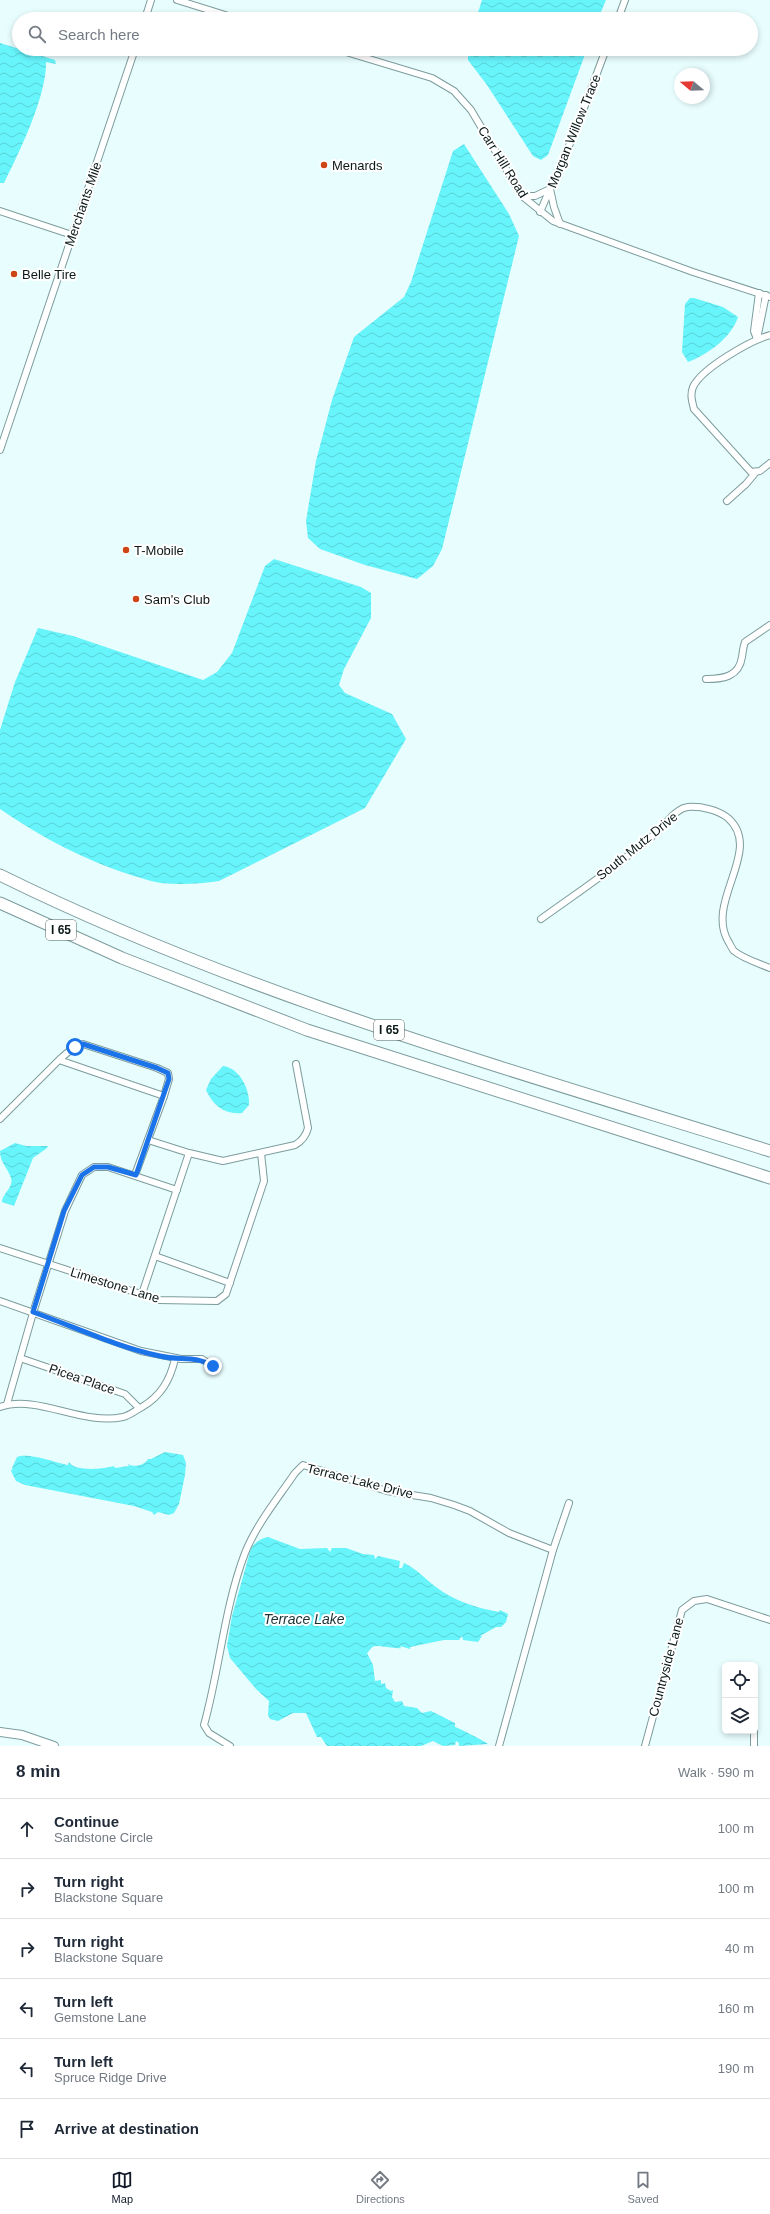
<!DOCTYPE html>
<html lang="en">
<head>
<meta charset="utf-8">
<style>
	:root { --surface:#fff; --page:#f6f6f7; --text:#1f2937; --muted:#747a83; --line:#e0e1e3; --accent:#111827 }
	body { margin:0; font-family:Helvetica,sans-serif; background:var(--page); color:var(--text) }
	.controls { position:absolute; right:12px; bottom:12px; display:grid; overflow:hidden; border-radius:6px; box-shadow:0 2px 6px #0003 }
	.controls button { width:36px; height:36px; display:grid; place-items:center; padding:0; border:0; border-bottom:1px solid var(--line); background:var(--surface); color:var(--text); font:20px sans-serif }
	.compass { position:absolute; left:674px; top:68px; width:36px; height:36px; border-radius:50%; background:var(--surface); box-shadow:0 2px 6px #0003; rotate:289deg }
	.stop { position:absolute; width:12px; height:12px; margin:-9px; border:3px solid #1a73e8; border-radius:50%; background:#fff }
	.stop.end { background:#1a73e8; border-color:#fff; box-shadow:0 1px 4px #0008 }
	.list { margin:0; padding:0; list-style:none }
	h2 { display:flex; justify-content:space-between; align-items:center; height:52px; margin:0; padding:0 16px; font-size:17px }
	h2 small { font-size:13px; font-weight:400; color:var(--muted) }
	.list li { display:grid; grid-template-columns:26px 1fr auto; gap:12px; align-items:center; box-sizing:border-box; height:60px; padding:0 16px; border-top:1px solid var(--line) }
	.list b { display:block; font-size:15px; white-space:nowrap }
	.list p { margin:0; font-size:13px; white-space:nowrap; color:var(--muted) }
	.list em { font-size:13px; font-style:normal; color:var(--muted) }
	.icon { flex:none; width:22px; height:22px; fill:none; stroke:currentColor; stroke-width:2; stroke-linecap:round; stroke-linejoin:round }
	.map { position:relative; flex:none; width:770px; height:1746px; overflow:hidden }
	.search { position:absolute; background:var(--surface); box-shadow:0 2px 6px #0003; left:12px; right:12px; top:12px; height:44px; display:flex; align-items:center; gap:10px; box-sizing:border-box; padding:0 14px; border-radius:22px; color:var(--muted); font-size:15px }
	.sheet { height:412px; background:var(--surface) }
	nav { display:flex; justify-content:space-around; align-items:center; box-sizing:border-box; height:56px; border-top:1px solid var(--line); background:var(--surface); font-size:11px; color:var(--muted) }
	nav a { display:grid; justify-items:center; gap:2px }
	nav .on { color:var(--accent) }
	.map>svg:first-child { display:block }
	.water { fill:url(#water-waves) }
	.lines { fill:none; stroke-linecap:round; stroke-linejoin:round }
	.minor-casing { stroke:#7c9c9d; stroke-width:8 }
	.tertiary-casing { stroke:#7c9c9d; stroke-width:10 }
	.motorway-casing { stroke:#7c9c9d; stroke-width:13 }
	.minor { stroke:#fff; stroke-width:6 }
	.tertiary { stroke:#fff; stroke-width:8 }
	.motorway { stroke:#fff; stroke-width:11 }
	.route { stroke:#1a73e8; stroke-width:5 }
	.poi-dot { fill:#cd4517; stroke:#fff; stroke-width:1.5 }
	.labels { text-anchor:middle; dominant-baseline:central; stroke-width:4; stroke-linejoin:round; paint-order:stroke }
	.shield { fill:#fff; stroke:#555e5e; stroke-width:1 }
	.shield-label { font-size:12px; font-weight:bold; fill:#0c1919 }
	.street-label { font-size:13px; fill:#0c1919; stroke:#fff }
	.poi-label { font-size:13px; fill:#0c1919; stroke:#fff; text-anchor:start }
	.water-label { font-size:14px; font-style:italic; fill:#1c3435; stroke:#fff }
</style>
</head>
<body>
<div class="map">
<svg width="770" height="1746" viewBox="0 0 770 1746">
	<defs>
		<pattern id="water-waves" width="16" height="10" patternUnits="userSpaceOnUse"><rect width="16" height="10" fill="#67f4fb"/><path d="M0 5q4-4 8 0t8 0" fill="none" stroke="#58d1d7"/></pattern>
	</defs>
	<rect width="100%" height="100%" fill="#e8fdfe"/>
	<g class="water">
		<path d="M482,0H606L598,19H476Z"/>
		<path d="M0,43L55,60L56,64L46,62C47,95 19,153 4,183H0Z"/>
		<path d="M468,49H587L548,155L541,160L533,156L487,85L468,60Z"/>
		<path d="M464,144L509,214L519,236L442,549L433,566L417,579L365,565L320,549L308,538L306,521L316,461L332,400L354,337L404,297L411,282L453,151Z"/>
		<path d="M690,298H694L723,307L738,317C731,338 708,354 688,362L682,352L685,304Z"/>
		<path d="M274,559L361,587L371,593V618L344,669L339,685L345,693L392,714L406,739L365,808L219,881C200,884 180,885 161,883C152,882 143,878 134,876C86,861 42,838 0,809V730L15,682L38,628L73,636L203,680L217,672L232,653L265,566Z"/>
		<path d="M223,1066C240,1068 250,1090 249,1105L242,1113C224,1115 213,1105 206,1090L211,1079Z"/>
		<path d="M15,1143L26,1146H48L47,1148L33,1158L14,1206L2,1202C2,1194 14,1187 11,1178C8,1168 0,1163 0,1151Z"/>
		<path d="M165,1452L183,1455L186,1463L185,1475L179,1504L174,1513L169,1515L158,1512L154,1515L152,1512L134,1506L25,1485L16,1481L11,1471L12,1469L13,1471L12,1468L17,1457C28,1452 57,1463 68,1465L69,1462C74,1472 105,1469 114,1466L115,1468L129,1466L128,1464C134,1468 145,1465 148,1459H151Z"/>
		<path d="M268,1537L300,1549L327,1548L330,1552L332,1548H346L363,1554L374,1555L375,1559L378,1556L400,1561L399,1568H402L404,1563C417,1569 425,1579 436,1587C454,1601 477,1608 499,1612L500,1610L508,1614L506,1622L501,1627H496L480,1636H482L478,1642L463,1640L462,1636L459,1640H444L410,1647V1649L400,1646L401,1648C397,1649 383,1646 376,1646C371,1646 370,1651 367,1653L373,1665L375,1681L381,1680V1684L385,1683L386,1688L391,1691L393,1690L392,1697L395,1702L402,1701L404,1706L417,1708L422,1713L431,1711L455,1723V1727C459,1728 486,1742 488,1744L459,1746V1743L456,1741L455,1745L443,1746L433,1741L421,1746H327L321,1737H317L306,1713H293L278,1721L270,1719L268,1715L269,1701L256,1689L230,1658L227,1646L232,1616L251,1548C257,1541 260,1539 268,1537Z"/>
	</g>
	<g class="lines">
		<defs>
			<g id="minor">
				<path d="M177,0L238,19"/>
				<path d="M145,19L151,0"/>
				<path d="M618,19L625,0"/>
				<path d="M336,49L432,78L454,91L471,110L522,196L553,221L693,272L770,297"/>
				<path d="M522,196H535L550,189L554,207L560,224"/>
				<path d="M0,211L72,235"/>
				<path d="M540,212L575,132L606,49"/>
				<path d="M770,335C750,341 702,368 693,387C690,395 692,401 694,409L751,472L760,471L770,463"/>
				<path d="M757,339L754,331L759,293"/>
				<path d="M757,339L766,295"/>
				<path d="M0,450L135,49"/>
				<path d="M727,501L746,484L756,472"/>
				<path d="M706,679C723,679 739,677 742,657C743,651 743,647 745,642L770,625"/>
				<path d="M541,919C580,891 619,865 655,834C664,826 676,808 688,807C701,806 718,810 728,818C764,850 705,901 728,941C730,944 732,949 734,951C744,959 758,963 770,968"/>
				<path d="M0,1119L59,1060C67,1053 73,1047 83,1044L157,1068L168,1073L169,1079L164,1096L59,1060"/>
				<path d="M189,1153L223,1161L295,1145C302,1141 306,1136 308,1128L296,1064"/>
				<path d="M135,1175L164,1096"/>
				<path d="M0,1248L159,1300L217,1301L226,1294L264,1181L261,1153"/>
				<path d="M155,1256L230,1283"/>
				<path d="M142,1294L189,1153L148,1140"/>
				<path d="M0,1301L141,1351L181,1359H202L213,1366"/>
				<path d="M20,1358L125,1394L139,1408"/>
				<path d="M7,1404L33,1313L65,1211L82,1175L94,1167H108L177,1190"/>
				<path d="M0,1407C38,1394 82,1426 123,1417C129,1416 136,1410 142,1407C161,1396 170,1380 175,1359"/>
				<path d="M553,1550L569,1503"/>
				<path d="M230,1746L209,1733L204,1725C220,1668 224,1608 245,1553C256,1525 278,1498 295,1473L303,1465L387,1491L431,1498L454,1505L470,1511L509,1533L553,1550L499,1746"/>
				<path d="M645,1746L682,1610L694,1601L707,1599L770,1620"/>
				<path d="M754,1746V1731"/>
			</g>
			<path id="tertiary" d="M0,1732L22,1735L54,1746"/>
			<g id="motorway">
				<path d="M0,875C243,995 512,1070 770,1151"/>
				<path d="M0,903L122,958L307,1030L770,1178"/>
			</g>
		</defs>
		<use href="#minor" class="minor-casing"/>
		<use href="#tertiary" class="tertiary-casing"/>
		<use href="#motorway" class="motorway-casing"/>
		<use href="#minor" class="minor"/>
		<use href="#tertiary" class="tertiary"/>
		<use href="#motorway" class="motorway"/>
	</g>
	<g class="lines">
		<path class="route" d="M75,1047L83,1044L157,1068L168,1073L169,1079L136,1175L108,1167H94L82,1175L64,1211L33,1312C75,1327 117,1347 160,1356C181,1361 195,1355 213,1366"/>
	</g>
	<g class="poi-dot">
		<circle cx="324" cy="165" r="4"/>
		<circle cx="14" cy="274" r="4"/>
		<circle cx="126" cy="550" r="4"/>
		<circle cx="136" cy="599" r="4"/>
	</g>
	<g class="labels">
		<g class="shield">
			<rect x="46" y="920" width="30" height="20" rx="3"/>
			<rect x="374" y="1020" width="30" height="20" rx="3"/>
		</g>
		<g class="shield-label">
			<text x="61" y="930">I 65</text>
			<text x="389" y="1030">I 65</text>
		</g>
		<g class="street-label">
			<text transform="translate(574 131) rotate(-68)">Morgan Willow Trace</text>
			<text transform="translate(503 162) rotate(58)">Carr Hill Road</text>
			<text transform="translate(83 204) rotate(-71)">Merchants Mile</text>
			<text transform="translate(637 846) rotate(-39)">South Mutz Drive</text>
			<text transform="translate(115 1285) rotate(17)">Limestone Lane</text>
			<text transform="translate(82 1379) rotate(19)">Picea Place</text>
			<text transform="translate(360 1481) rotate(14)">Terrace Lake Drive</text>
			<text transform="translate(666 1667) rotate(-75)">Countryside Lane</text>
		</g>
		<g class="poi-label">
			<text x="332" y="165">Menards</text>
			<text x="22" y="274">Belle Tire</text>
			<text x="134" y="550">T-Mobile</text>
			<text x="144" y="599">Sam's Club</text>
		</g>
		<g class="water-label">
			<text x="304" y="1619">Terrace Lake</text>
		</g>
	</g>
</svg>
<div class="controls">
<button><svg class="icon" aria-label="locate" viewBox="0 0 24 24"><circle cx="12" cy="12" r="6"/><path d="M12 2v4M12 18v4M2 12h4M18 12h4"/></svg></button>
<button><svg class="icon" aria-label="layers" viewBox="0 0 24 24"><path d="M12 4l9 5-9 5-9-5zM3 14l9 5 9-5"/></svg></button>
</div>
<svg class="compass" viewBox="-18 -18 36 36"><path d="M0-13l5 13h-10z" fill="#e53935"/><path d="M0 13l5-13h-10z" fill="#747a83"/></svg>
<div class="stop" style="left:75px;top:1047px"></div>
<div class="stop end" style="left:213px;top:1366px"></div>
<div class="search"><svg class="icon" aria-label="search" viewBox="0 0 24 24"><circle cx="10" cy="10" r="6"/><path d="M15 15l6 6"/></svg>Search here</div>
</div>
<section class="sheet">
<h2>8 min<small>Walk · 590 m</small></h2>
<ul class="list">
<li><svg class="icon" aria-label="ahead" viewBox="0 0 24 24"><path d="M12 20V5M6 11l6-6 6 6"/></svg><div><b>Continue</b><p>Sandstone Circle</p></div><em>100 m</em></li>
<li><svg class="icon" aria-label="right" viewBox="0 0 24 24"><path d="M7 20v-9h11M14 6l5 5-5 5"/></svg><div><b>Turn right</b><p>Blackstone Square</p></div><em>100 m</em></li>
<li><svg class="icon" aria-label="right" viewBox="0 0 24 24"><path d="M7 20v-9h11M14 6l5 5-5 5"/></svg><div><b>Turn right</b><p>Blackstone Square</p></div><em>40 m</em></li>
<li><svg class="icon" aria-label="left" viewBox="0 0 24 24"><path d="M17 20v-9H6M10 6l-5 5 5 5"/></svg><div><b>Turn left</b><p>Gemstone Lane</p></div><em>160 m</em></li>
<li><svg class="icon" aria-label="left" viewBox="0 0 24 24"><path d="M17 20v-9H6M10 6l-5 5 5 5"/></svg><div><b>Turn left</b><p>Spruce Ridge Drive</p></div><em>190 m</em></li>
<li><svg class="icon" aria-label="arrive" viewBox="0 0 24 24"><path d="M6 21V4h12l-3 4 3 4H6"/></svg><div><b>Arrive at destination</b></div></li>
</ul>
</section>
<nav>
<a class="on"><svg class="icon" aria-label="map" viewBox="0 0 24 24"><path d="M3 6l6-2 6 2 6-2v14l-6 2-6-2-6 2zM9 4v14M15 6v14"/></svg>Map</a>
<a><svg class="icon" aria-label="directions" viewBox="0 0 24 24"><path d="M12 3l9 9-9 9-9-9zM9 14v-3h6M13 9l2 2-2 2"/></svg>Directions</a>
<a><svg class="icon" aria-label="saved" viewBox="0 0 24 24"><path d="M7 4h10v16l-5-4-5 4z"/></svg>Saved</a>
</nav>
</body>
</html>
